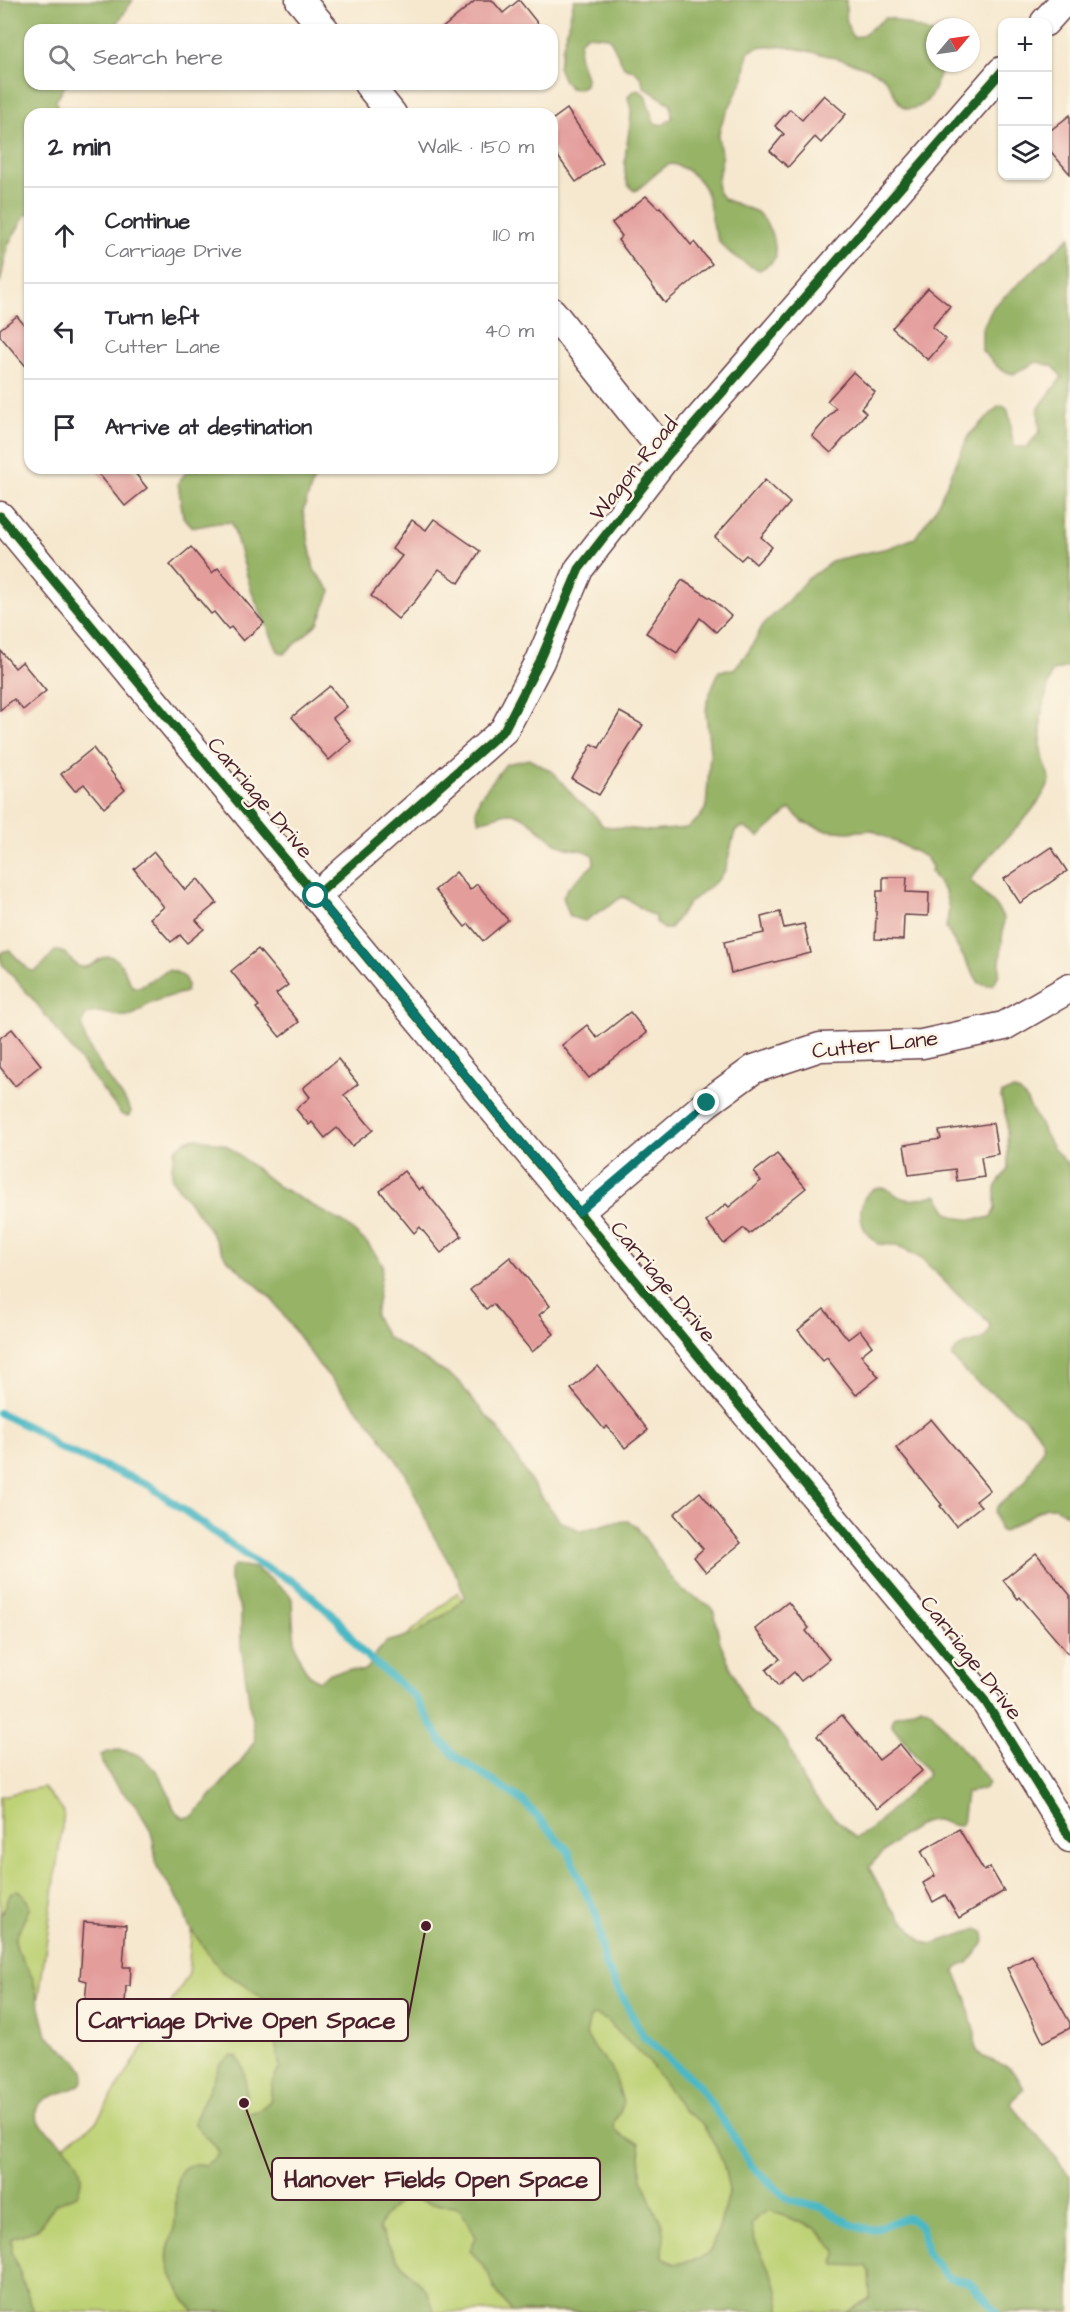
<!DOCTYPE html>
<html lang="en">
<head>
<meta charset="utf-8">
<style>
	:root { --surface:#fff; --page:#f7f7f7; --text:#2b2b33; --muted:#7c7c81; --line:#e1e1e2 }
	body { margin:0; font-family:"Architects Daughter",sans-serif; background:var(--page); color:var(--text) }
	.controls { position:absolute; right:18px; top:18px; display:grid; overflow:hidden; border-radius:12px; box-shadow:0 2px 4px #0004 }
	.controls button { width:54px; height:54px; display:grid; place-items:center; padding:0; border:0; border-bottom:2px solid var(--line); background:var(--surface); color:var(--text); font:30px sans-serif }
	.compass { position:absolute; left:926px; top:18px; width:54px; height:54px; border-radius:50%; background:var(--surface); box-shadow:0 2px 4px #0004; rotate:61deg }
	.stop { position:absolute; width:18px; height:18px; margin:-14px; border:4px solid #0f766e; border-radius:50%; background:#fff }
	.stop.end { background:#0f766e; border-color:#fff; box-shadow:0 2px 6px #0008 }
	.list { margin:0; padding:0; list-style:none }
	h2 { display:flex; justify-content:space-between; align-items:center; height:78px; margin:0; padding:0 24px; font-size:26px }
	h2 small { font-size:20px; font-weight:400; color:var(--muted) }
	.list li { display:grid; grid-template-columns:39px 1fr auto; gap:18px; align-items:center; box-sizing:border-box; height:96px; padding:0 24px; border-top:2px solid var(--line) }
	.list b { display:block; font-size:22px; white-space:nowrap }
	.list p { margin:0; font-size:20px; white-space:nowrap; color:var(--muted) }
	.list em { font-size:20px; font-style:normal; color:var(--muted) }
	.icon { flex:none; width:33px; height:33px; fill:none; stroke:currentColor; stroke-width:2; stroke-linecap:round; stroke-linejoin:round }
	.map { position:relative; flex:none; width:1070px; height:2312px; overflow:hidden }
	.search { position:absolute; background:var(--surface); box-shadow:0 2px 4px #0004; left:24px; top:24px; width:534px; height:66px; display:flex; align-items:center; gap:15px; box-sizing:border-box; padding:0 21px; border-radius:18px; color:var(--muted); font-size:22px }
	.panel { position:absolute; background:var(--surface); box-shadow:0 2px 4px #0004; left:24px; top:108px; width:534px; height:366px; border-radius:18px }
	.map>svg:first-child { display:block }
	.green { fill:#bdd175; stroke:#847850; stroke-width:1.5 }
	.forest { fill:#96b366; stroke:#706948; stroke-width:1.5; fill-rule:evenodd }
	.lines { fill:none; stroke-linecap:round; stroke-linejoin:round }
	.stream { stroke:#4bb8c5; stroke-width:8 }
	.building { fill:#e39d9b }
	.minor-casing { stroke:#643d44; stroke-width:31 }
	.minor { stroke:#fff; stroke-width:28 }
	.cycleway-casing { stroke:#fcf5e5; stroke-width:13 }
	.cycleway { stroke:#1b5e20; stroke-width:9 }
	.route { stroke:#0f766e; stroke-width:8 }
	.labels { text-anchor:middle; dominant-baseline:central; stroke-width:5; stroke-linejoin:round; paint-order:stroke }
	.street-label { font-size:22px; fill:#4a1f2b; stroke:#fcf5e5 }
	.leader { fill:none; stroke:#4a1f2b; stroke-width:2 }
	.callout-dot { fill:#4a1f2b; stroke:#fcf5e5; stroke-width:2 }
	.callout { fill:#fcf5e5; stroke:#4a1f2b; stroke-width:2 }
	.callout-label { font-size:24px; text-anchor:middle; font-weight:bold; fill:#4a1f2b }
</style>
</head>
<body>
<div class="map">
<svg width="1070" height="2312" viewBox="0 0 1070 2312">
	<rect width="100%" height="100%" fill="#fcf5e5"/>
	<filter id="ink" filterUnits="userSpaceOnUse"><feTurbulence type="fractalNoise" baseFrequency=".0167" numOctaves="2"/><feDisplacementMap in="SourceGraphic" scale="12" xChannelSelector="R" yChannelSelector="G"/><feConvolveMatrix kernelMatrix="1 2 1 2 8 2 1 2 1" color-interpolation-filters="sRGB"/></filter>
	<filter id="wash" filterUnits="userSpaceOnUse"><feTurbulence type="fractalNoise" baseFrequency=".008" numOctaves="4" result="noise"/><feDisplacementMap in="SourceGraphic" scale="24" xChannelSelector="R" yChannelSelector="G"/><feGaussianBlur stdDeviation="1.35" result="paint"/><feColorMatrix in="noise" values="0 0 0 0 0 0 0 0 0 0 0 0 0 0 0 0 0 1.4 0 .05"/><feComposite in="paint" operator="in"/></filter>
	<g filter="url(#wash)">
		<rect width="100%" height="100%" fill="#f6e8cf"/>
		<g class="green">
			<path d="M458,1592L606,1879L1041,2312H0V2188L2,2190L95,2123L188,1976L194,1894L157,1848Z"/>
			<path d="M43,1787L64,1812L39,1997L0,2030V1796Z"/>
		</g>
		<g class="forest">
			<path d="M0,0H133L113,30H30V84H66L56,100L59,114H30V215L26,214L8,245L0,283V16L2,10Z"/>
			<path d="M574,0H846C846,13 845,26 853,37L861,36L885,18H891L935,35V63H943C937,79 934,103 915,108C911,109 905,109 902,106C893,97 892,83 881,75C864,63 775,39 756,48C753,49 751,51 748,53L744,78L722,122L718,137L722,158L717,184L719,193L724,199L757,212L766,222L774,240L776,256L771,263L760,270C750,268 724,251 719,241C704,214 719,189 685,169C679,166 674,163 668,165C660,168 644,186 635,191C614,181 632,131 631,111C631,107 629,102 628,97L632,92L639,90L645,95L654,123L663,125L672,118L671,104L645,88L641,78L635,71L624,67L609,37L586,35L580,41L579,56L586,78L585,85L578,89L570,88L564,81L558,67Z"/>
			<path d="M1070,237V666L1053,671L1051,674L1041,717V750L1050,781C1033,820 994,845 970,880L995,905L1004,918L999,974L994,984L988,985L979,983L946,928L949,909L945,892L931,872L932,867L926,857L872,830L848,832L824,830L803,822L790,809L759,837L743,827L735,831L725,871L718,880L690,902L669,929H664L656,922L655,916C641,912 636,901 622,897L585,921L570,917L563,897L567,889L594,864L593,855C581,847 572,851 562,846C546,839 527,814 511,813C501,812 490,820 479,821L476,811L480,797L506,764L529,759L553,772L577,800L593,813L603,826L652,831L687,828L699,818L706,808L710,752L706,713L707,701L719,671L734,669L749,651L763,625L785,604L805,581L834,560L888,548L915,538L936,508L969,435L999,406L1006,407C1014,420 1008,434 1015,447H1027L1040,431L1038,409L1062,377L1053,366L1037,362L1013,374L1001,370L982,351V329L994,306Z"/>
			<path d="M208,468H318L303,511L314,570L331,591L318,623L284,654L278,651L252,593L232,523C218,520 207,527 193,527L183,517L178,483L187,471Z"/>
			<path d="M4,951H10L29,970L34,971C44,967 47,958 55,951C71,950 70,966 82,967C95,968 103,949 116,959C125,965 126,978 133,987H139L168,970C180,972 190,978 186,992C175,995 162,998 151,1003C144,1005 140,1013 132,1015C118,1020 105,1009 91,1013C61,1022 117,1088 126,1102L131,1111L129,1116L122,1115L36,1003L2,964L0,955Z"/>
			<path d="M1014,1090L1020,1092L1025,1098L1053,1148L1070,1167V1516L1055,1507H1046L1002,1532L999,1529L995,1512L997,1507L1025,1482L1044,1446C1038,1419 992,1396 972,1378C964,1372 958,1364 952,1357C958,1336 986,1351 990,1325L982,1315L963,1300L922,1259L897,1245L878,1244C874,1240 868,1235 865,1230C857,1216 860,1189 881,1188C890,1188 894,1195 902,1198C912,1202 926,1197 935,1195L938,1196C941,1201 945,1209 949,1213C958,1221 980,1220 991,1217L995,1209V1187L1008,1169L1007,1121L1001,1098L1002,1093Z"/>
			<path d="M197,1138L226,1145L278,1186L346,1224L368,1244L383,1265L375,1316L387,1337L459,1381L470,1397L499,1430L535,1488L560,1521L581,1531L613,1522L628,1521L637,1527L670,1576L683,1591L709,1605L714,1612L720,1642L749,1710C758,1722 772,1723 781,1734C794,1749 795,1768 805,1784C819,1805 838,1821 856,1838L871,1829L927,1776V1771L892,1725L893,1717L921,1706L930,1710L983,1774L989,1784L984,1789L966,1793L962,1824C951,1829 945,1820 935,1820C919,1818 880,1854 869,1867L890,1906L923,1942L931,1944L978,1929L984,1933L985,1941L968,1963L958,1967L955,1971L967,2000L971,2021L975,2029V2046L978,2052L983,2057L1008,2067L1019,2079L1024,2089L1012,2100L1011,2104L1070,2176V2312H848L870,2298L869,2271L865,2266L835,2265L833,2262L836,2254V2250L815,2228L769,2210L757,2217L751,2225L754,2238L775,2282L781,2312H512L493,2287L488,2272L470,2250L476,2237L460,2209L455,2206L432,2204L406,2196C395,2206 382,2215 379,2229L397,2259L428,2293L434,2312H194C183,2298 172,2281 168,2263C165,2250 174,2235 175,2222C178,2198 167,2157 206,2165L219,2154C215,2140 200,2135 194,2122L220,2064L231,2056L237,2057C245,2068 246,2080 246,2094C246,2102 243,2106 246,2113L258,2111L270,2101L274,2077L280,2068L271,2021L264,2000L246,1985L222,1972L189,1927L182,1905L157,1867L153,1840L150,1829L135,1804L115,1784L102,1763L101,1755C131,1740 156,1764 167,1790C173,1803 171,1810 183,1818L193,1816L240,1763L255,1740L241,1646V1611L230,1581V1570L235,1565L255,1568L289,1594L292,1599C293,1624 292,1669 319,1681L330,1673L350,1670L362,1671L368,1668L375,1655L386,1642L415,1634L452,1610L465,1596L457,1576L432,1533L406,1474L375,1429L319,1365L271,1298L226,1258L207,1226L172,1179V1167L175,1150L187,1140ZM596,2015L606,2020L650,2063L683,2110L701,2122L714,2143L723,2163L729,2189L719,2229L710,2251L699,2259L675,2264L663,2257L664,2236L661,2221L654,2210L642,2179L639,2143C632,2139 619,2138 615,2129C611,2119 626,2111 622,2099C619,2091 617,2080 613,2072C606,2058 592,2049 586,2034L590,2018Z"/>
			<path d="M17,1891L24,1895L30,1907L15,1939L17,1949L33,1979L47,2036L77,2061L84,2071C84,2074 84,2077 83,2080C77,2095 35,2092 36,2114C36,2133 97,2152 77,2195L56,2203L37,2230L12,2238V2251L34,2312H0V1916L11,1892Z"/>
		</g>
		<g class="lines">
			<path class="stream" d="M0,1413L41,1433L57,1447L149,1485L257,1563L296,1583L337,1619L360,1650L415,1697L440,1739L456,1757L523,1801L569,1852L582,1885L597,1916L604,1962L643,2036L697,2084L731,2132L751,2166L788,2199L821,2207L850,2224L871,2230L908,2217L922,2228L927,2253L947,2277L969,2282L997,2312"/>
		</g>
		<g id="blocks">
			<g class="building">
				<path d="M476,0H492L503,13L519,0L543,30H440Z"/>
				<path d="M824,95L846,114L821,143L815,137L788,167L770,151L784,134L775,126L790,109L802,120Z"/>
				<path d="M567,109L603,163L576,182L552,148V120Z"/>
				<path d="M1070,115V174L1047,147V133Z"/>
				<path d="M646,196L658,208L660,207L691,245L694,242L712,264L665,303L618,240L622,236L612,223Z"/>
				<path d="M928,288L950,306L932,327L946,339L928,360L892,328Z"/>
				<path d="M17,316L30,332V371L0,336V329Z"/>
				<path d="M853,372L875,392L861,408L866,413L831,453L812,436L836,408L827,401Z"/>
				<path d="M94,468H131L147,488L125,506Z"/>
				<path d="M765,480L790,503L761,537L772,547L756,564L746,555L741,560L715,537Z"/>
				<path d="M434,519L480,551L459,583L439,569L416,600L398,619L371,596L402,556L392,549L412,520L426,530Z"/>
				<path d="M191,547L212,573L218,568L264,623L243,641L231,627L228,629L214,612L211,614L170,565Z"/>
				<path d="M682,580L712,599L731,616L716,632L700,618L677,653L646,633Z"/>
				<path d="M0,650L15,668L22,662L46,691L23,710L14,699L0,710Z"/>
				<path d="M330,686L347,707L333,718L351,741L329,760L292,717Z"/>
				<path d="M620,712L643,725L599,795L572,779L592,744L599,748Z"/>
				<path d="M93,748L125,790L104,808L84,784L75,791L61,774Z"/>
				<path d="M1051,847L1067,871L1020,903L1004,879Z"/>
				<path d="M154,852L185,890L198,879L217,903L196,920L204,929L187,943L180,935L171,942L150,918L164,907L134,869Z"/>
				<path d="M456,872L470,890L477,884L508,920L483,941L469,924L465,927L435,890Z"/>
				<path d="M883,877H907L906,892L929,893L928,916L904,915L903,940L875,939L877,891H883Z"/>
				<path d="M780,912L784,928L804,924L811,953L731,973L724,942L764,933L761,917Z"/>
				<path d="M258,949L288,985L276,994L299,1022L280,1037L256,1008L259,1006L231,971Z"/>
				<path d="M630,1012L647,1033L589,1078L562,1045L587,1025L597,1038Z"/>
				<path d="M12,1029L41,1065L15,1086L0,1067V1038Z"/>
				<path d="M338,1059L358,1084L344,1095L373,1130L352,1146L337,1128L325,1138L312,1122L309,1125L296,1109L310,1097L303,1088Z"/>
				<path d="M993,1123L998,1154L981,1157L984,1177L957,1181L955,1169L909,1175L904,1145L941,1139L939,1131Z"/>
				<path d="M777,1154L806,1188L749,1234L744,1228L724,1244L706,1221L726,1204L729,1207L761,1181L754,1172Z"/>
				<path d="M404,1171L419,1190L422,1187L462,1236L441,1253L420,1227L414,1233L380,1191Z"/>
				<path d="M510,1257L550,1306L539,1315L554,1334L532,1352L493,1304L486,1309L470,1290Z"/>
				<path d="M824,1309L848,1339L860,1330L872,1346L861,1355L879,1377L856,1395L827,1358L823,1361L798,1330Z"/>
				<path d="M598,1366L648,1430L625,1448L607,1426L604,1429L571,1389Z"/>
				<path d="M931,1419L990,1490L976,1501L981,1506L956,1526L940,1506L942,1505L896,1448Z"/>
				<path d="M700,1492L741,1543L706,1572L694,1557L703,1549L674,1514Z"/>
				<path d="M1036,1553L1070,1595V1656L1020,1597L1018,1599L1003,1580Z"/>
				<path d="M788,1602L809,1628L806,1631L829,1659L801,1681L794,1672L778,1686L766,1670L780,1659L755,1629Z"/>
				<path d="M842,1715L879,1760L900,1744L922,1771L877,1809L817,1736Z"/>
				<path d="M959,1829L984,1871L990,1867L1004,1891L959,1918L945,1895L933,1902L923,1883L935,1876L921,1851Z"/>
				<path d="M84,1922L126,1925L123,1967H131L130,1986H126L124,2024L83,2021L87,1981L80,1979Z"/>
				<path d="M1032,1955L1070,2023V2028L1043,2042L1007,1968Z"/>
			</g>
		</g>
	</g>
	<g filter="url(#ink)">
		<use href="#blocks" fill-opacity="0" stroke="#643d44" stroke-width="1.5"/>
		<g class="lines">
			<defs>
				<g id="minor">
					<path d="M300,0L325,30"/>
					<path d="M1045,22L1065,0"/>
					<path d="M368,84L392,114"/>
					<path d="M552,312L667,456"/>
					<path d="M0,516L985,1701L1070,1838"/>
					<path d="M316,896L504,730L540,661L579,569L667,456L1002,71"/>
					<path d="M579,1212L707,1103L754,1069L820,1047L922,1044L1004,1026L1070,988"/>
				</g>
			</defs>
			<use href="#minor" class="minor-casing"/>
			<use href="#minor" class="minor"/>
			<defs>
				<g id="cycleway">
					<path d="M0,516L985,1701L1070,1838"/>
					<path d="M316,896L504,730L540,661L579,569L667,456L1002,71"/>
				</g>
			</defs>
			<use href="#cycleway" class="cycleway-casing"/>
			<use href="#cycleway" class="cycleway"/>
		</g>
	</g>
	<g class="lines" filter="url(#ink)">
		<path class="route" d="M316,896L579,1212L707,1103"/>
	</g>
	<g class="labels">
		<g class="street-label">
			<text transform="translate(634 469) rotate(-51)">Wagon Road</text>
			<text transform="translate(260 798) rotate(50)">Carriage Drive</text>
			<text transform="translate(875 1045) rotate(-6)">Cutter Lane</text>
			<text transform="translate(663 1282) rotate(50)">Carriage Drive</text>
			<text transform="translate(971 1658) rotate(52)">Carriage Drive</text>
		</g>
	</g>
	<path class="leader" d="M426 1926L408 2020M244 2103L272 2179"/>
	<g class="callout-dot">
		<circle cx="426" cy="1926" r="6"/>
		<circle cx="244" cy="2103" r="6"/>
	</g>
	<g class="callout">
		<rect x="77" y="1999" width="331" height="42" rx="6"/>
		<rect x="272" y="2158" width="328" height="42" rx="6"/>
	</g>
	<g class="callout-label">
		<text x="242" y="2028">Carriage Drive Open Space</text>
		<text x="436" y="2187">Hanover Fields Open Space</text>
	</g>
</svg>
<div class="controls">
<button>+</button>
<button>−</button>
<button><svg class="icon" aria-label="layers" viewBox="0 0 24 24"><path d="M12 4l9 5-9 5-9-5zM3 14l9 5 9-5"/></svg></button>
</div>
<svg class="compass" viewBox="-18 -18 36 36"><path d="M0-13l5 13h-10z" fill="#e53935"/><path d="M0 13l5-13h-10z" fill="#7c7c81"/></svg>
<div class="stop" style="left:316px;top:896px"></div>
<div class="stop end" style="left:707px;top:1103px"></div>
<div class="search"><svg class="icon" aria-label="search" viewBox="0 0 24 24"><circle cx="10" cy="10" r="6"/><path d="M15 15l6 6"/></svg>Search here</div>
<section class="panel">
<h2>2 min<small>Walk · 150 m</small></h2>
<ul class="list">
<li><svg class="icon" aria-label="ahead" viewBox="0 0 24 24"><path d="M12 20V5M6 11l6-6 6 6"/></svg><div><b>Continue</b><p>Carriage Drive</p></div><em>110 m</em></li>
<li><svg class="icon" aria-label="left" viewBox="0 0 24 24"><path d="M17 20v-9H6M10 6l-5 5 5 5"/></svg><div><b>Turn left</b><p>Cutter Lane</p></div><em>40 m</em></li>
<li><svg class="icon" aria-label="arrive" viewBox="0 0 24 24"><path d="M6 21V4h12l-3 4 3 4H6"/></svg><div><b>Arrive at destination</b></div></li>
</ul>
</section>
</div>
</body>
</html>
